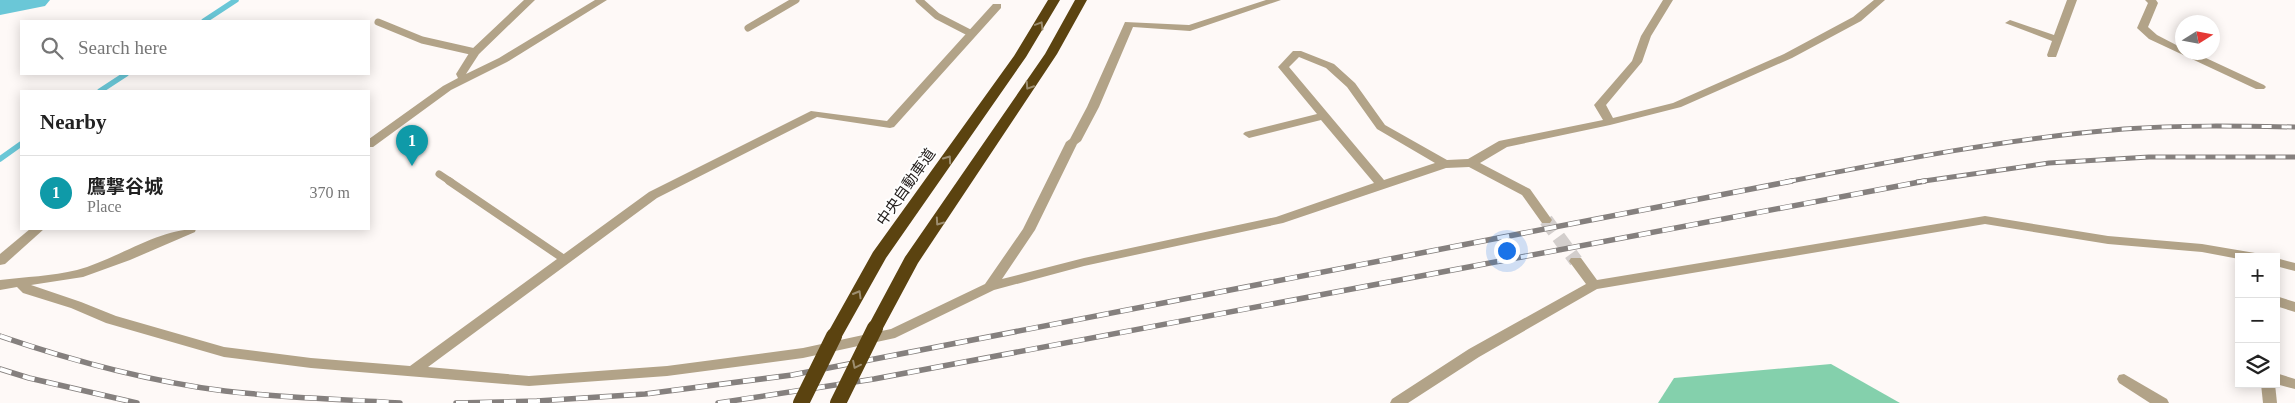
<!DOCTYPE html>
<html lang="en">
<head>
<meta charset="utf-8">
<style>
	:root { --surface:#fff; --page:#f2f2f2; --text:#222; --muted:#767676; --line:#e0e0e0; --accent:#1a73e8 }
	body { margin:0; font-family:"Times New Roman","Noto Sans JP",serif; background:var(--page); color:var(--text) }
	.controls { position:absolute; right:15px; bottom:15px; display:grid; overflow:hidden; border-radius:0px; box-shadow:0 2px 12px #0003 }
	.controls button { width:45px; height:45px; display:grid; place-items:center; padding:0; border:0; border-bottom:1px solid var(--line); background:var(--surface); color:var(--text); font:25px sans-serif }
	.compass { position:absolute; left:2175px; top:15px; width:45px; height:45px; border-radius:50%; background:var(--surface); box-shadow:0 2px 12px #0003; rotate:79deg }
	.you { position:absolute; left:1506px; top:250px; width:18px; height:18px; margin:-12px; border:4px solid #fff; border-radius:50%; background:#1a73e8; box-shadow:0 0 0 8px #1a73e833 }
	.badge { display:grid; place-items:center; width:32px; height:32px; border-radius:50%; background:var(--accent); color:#fff; font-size:16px; font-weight:700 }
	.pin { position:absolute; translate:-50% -41px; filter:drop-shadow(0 1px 2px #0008) }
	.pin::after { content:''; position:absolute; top:26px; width:18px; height:15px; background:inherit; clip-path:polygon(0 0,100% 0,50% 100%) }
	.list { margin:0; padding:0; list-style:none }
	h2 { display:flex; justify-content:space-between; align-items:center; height:65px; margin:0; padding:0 20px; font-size:21px }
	h2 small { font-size:16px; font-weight:400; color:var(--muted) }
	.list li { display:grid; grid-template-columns:32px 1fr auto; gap:15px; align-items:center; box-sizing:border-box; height:75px; padding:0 20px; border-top:1px solid var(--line) }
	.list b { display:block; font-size:19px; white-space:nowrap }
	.list p { margin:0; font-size:16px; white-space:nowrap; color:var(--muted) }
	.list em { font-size:16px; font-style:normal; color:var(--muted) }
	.icon { flex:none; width:28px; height:28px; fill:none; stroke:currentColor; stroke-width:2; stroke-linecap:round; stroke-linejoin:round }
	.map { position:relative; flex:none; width:2295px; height:403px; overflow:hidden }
	.search { position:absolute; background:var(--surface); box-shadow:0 2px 12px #0003; left:20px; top:20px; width:350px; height:55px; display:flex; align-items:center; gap:12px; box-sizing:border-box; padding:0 18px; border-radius:0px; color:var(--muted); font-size:19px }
	.panel { position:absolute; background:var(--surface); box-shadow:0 2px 12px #0003; left:20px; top:90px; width:350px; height:140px; border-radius:0px }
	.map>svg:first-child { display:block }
	.forest { fill:#84d0ac }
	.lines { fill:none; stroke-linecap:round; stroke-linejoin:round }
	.stream { stroke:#6ac7d7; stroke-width:5.5 }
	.river { fill:#6ac7d7; fill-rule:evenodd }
	.minor-tunnel { stroke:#d3cecc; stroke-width:14; stroke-dasharray:14 7; stroke-linecap:butt }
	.service-far1 { stroke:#b2a388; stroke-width:7 }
	.service { stroke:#b2a388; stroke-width:8 }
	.minor { fill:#b2a388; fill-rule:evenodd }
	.motorway { fill:#5b4310; fill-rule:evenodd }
	.rail-far1-casing { stroke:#85807e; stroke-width:5 }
	.rail-casing { stroke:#85807e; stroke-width:5.5 }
	.rail-far1 { stroke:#fff; stroke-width:3; stroke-dasharray:10; stroke-linecap:butt }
	.rail { stroke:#fff; stroke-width:4; stroke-dasharray:12; stroke-linecap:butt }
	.motorway-bridge { stroke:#5b4310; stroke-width:16 }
	.oneway { stroke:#9d8e70 }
	.labels { text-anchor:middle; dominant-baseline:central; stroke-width:4; stroke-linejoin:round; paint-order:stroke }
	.street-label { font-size:15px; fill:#26211f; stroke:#fff }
</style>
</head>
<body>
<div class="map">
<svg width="2295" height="403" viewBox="0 0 2295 403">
	<rect width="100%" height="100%" fill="#fef9f7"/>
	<path class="forest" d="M1831,364L1900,403H1658L1674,378Z"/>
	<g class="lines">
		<g class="stream">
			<path d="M204,21L236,0"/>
			<path d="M100,91L126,74"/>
			<path d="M0,159L21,144"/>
		</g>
		<path class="river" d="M0,0H50L45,6L0,15Z"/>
		<path class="minor-tunnel" d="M1546,220L1576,261"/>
		<g class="service-far1">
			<path d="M919,0L937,16L972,34"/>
			<path d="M378,22L422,40L475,52"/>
			<path d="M748,28L796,0"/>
			<path d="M439,174L451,182"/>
		</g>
		<path class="service" d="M449,181L564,259"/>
		<g class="minor">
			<path d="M524,0H535L479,54L466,74L499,58L595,0H607L507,62L451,90L373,147H369V139L443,86L458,78L456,74L471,50Z"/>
			<path d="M1266,0H1281L1190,31L1133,27L1099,107L1081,141L1077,144L1035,230L1002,279L1084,258L1276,217L1374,183L1321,120L1249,138L1243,134L1245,132L1317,114L1278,67L1293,51H1301L1334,64L1355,83L1385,125L1447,160L1468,159L1499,141L1603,120L1594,105L1632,61L1641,36L1663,0H1673L1651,36L1642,62L1606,105L1613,118L1673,103L1784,54L1853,17L1874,0H1885L1861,21L1792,58L1681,107L1610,125L1507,147L1480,163L1530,189L1552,220L1550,223H1542L1522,195L1469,167L1446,168L1283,223L1084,266L994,290L895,338L803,358L667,376L529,386L311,368L224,357L106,323L71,308L23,293L17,287L0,290V280C25,277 52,276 77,270C115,260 158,229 196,229L195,232L130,260L83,277L31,285L81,302L116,316L224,347L311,358L410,366L649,192L811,111L887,121L993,4H1001V8L894,127L890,128L817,117L657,198L428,367L529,376L667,366L803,348L891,329L985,284L1023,229L1066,142L1070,139L1087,107L1125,22L1189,25ZM1299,57L1326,68L1347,87L1377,129L1435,163L1384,180L1289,67Z"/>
			<path d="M2067,0H2077L2056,57H2048L2047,55L2052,41L2005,23L2010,20L2054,35Z"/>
			<path d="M2145,0H2156L2158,3L2148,27L2157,35L2182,48V52H2193L2264,85L2266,87L2264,89H2256L2149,39L2137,28L2148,3Z"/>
			<path d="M1985,216L2108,236L2202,244L2255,253L2261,257H2239V259L2202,252L2108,244L1985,224L1597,289L1479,357L1408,403H1390L1392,399L1469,349L1586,284L1569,261L1571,258H1581L1597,280Z"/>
			<path d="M30,229H44L5,264L0,265V254Z"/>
			<path d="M2276,258L2295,263V271L2276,266Z"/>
			<path d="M2276,296L2295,302V312L2276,306Z"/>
			<path d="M2276,373L2295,379V389L2276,384Z"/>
			<path d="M2124,374L2167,399L2169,403H2150L2119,383L2117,379L2119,375Z"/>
			<path d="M2261,384H2275L2277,403H2263Z"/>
		</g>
		<g class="motorway">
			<path d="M1048,0H1060L1026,57L886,258L840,340L834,342L828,340L826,336L873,252L1014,56Z"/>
			<path d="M1075,0H1087L1057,54L918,263L881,332L875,334L869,332L867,328L905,257L1045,54Z"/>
		</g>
		<defs>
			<g id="rail-far1">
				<path d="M1786,182C1898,160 2010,138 2124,129C2181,125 2238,126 2295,127"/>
				<path d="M1917,182L2049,163L2149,157H2295"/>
			</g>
			<g id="rail">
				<path d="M0,336C73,361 148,381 225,391C283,398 342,399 400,403"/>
				<path d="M0,369L29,378L137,403"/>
				<path d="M456,403L537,401L645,394L792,375L1792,181"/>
				<path d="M718,403L874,379L1925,181"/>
			</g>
		</defs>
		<use href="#rail-far1" class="rail-far1-casing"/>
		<use href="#rail" class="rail-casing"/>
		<use href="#rail-far1" class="rail-far1"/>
		<use href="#rail" class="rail"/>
		<g class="motorway-bridge">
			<path d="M801,403L834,336"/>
			<path d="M838,403L875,328"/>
		</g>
	</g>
	<defs><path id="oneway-chevron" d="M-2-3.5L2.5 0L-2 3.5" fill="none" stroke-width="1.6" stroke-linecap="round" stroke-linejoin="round" transform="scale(1.25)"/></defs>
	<g class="oneway">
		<use href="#oneway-chevron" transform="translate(1040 25) rotate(-59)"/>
		<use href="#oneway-chevron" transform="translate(1029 86) rotate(123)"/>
		<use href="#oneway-chevron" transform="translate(948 159) rotate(-55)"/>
		<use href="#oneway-chevron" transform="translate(939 222) rotate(125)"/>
		<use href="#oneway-chevron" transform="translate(858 294) rotate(-60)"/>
		<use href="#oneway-chevron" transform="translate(856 365) rotate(116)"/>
	</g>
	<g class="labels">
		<g class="street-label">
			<text transform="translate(906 187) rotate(-55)">中央自動車道</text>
		</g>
	</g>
</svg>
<div class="controls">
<button>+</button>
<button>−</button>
<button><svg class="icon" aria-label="layers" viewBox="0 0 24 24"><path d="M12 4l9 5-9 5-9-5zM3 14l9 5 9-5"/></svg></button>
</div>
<svg class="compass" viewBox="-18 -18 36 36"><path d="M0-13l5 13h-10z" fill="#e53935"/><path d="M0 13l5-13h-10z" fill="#767676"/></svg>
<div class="you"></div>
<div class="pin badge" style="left:412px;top:166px;background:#0f9aa8">1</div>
<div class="search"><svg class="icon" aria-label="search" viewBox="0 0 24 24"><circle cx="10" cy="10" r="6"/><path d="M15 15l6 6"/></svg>Search here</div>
<section class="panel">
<h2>Nearby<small></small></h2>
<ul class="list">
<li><span class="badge" style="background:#0f9aa8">1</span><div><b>鷹撃谷城</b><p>Place</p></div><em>370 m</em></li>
</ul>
</section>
</div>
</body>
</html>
